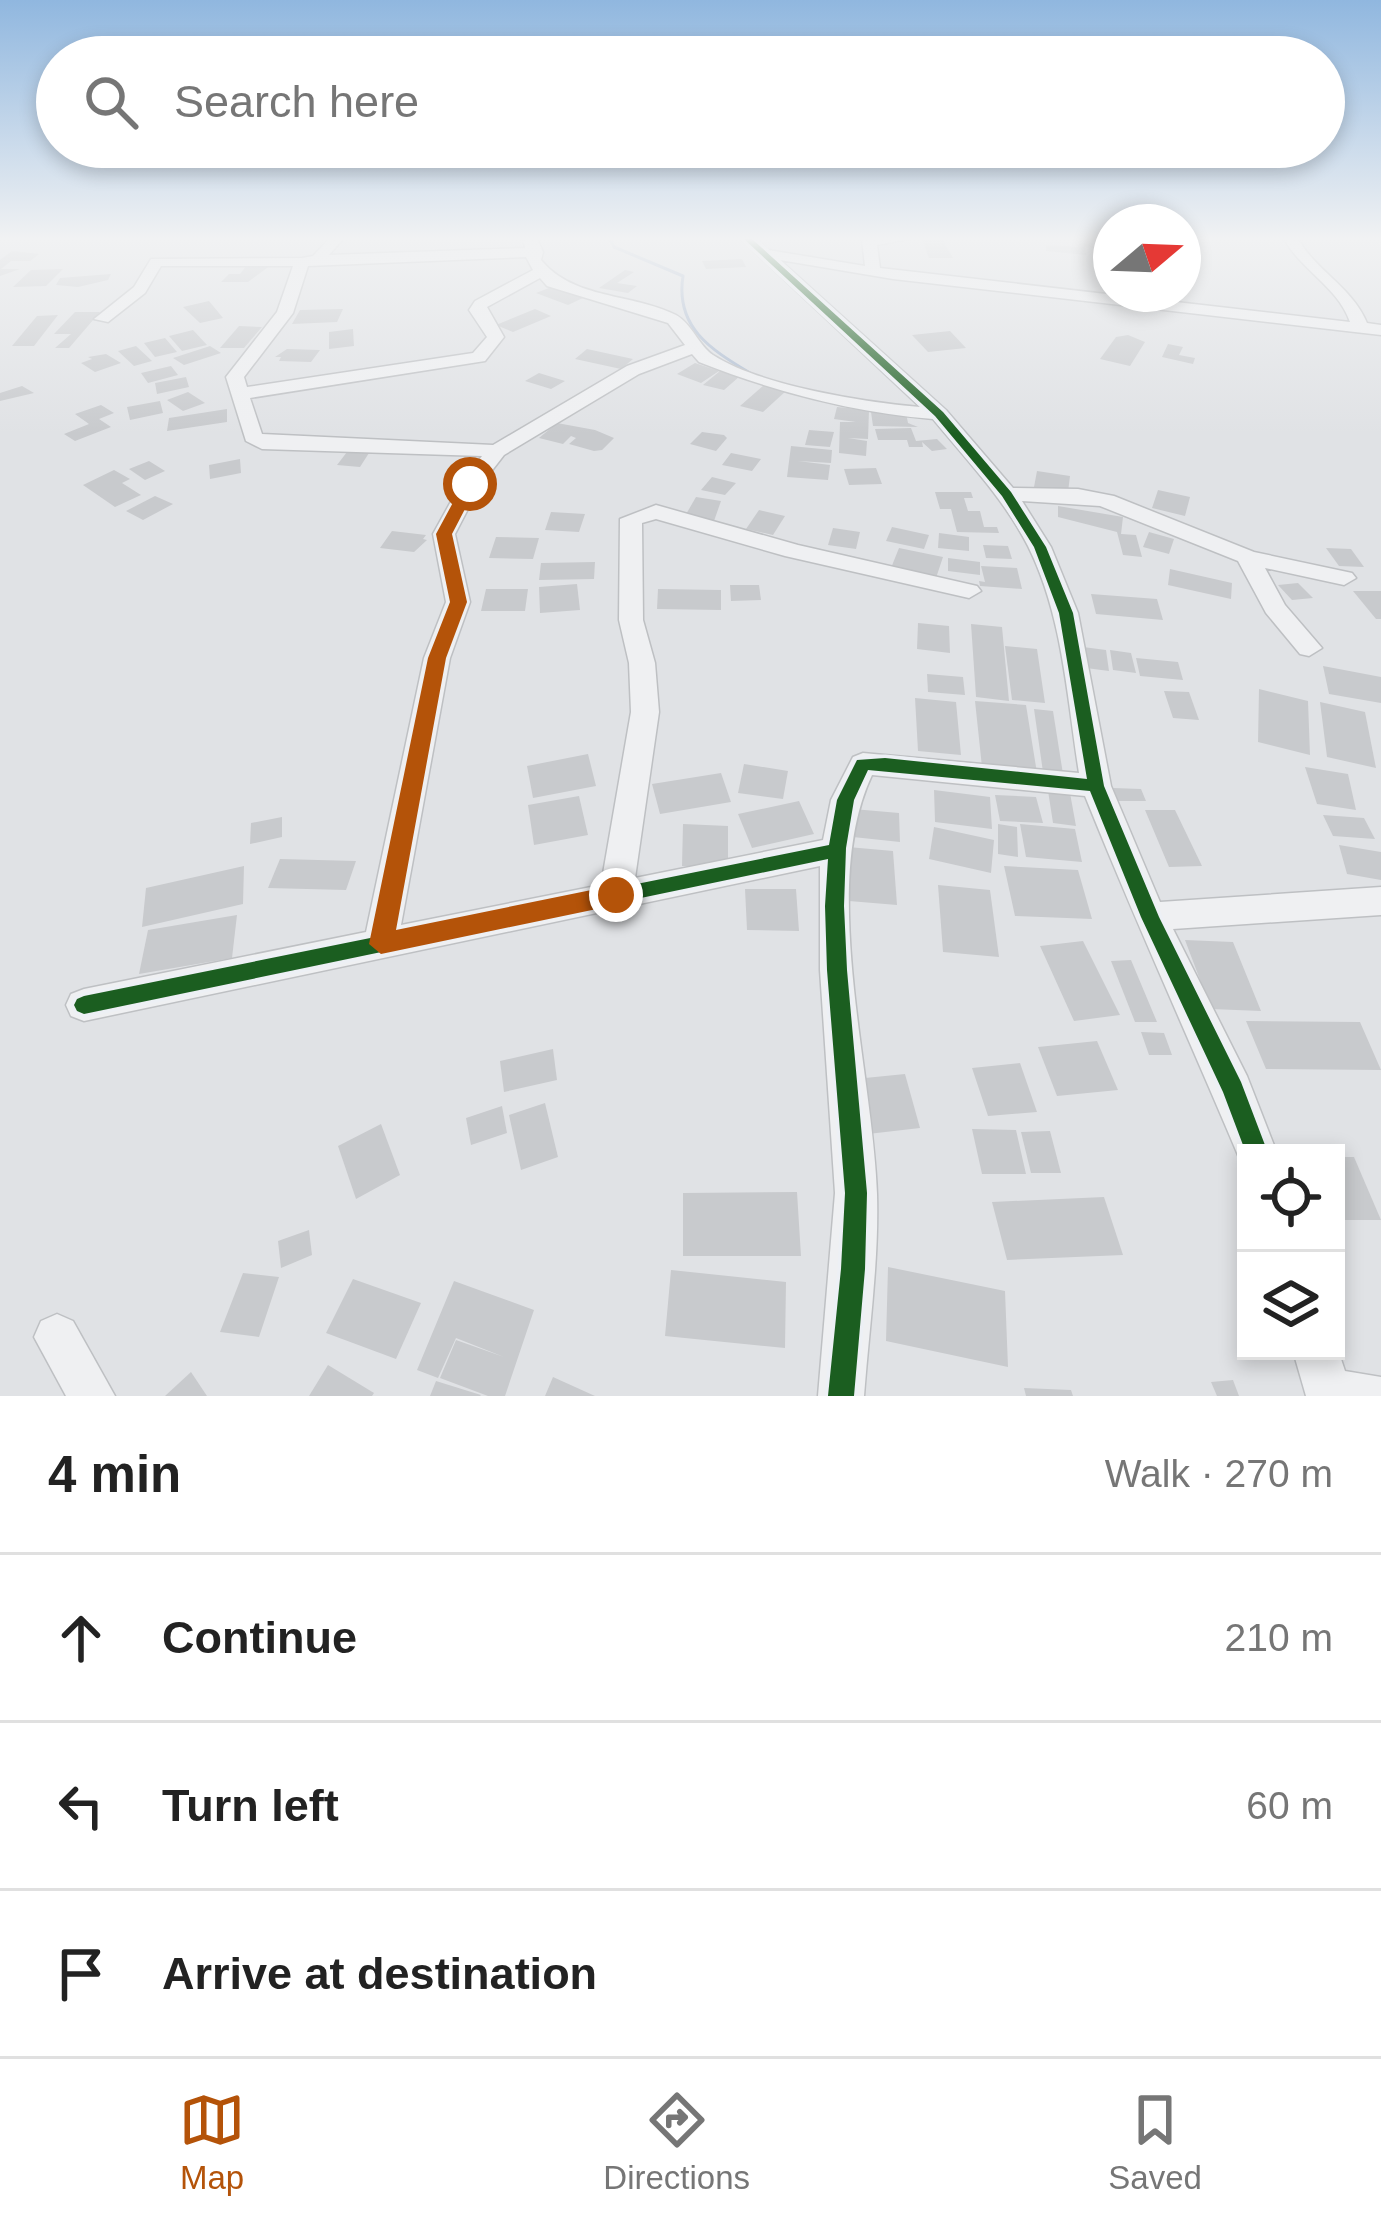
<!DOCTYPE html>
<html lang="en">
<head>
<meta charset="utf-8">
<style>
	:root { --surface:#fff; --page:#f2f2f2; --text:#222; --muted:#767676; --line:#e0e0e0; --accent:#b45309 }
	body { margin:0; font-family:Helvetica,sans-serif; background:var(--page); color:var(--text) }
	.controls { position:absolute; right:36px; bottom:36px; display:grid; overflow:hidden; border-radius:0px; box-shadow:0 6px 18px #0003 }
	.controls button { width:108px; height:108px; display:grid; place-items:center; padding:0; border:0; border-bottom:3px solid var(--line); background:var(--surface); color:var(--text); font:60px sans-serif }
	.compass { position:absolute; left:1093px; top:204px; width:108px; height:108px; border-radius:50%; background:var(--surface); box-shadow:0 6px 18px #0003; rotate:71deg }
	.stop { position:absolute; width:36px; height:36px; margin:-27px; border:9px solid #b45309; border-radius:50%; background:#fff }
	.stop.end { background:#b45309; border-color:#fff; box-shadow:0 3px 12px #0008 }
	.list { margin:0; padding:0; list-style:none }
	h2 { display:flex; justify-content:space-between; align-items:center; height:156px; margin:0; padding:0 48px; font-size:51px }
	h2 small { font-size:39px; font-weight:400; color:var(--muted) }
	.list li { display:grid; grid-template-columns:78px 1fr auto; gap:36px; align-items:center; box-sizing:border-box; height:168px; padding:0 48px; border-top:3px solid var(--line) }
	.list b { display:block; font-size:45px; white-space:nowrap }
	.list em { font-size:39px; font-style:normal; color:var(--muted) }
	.icon { flex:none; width:66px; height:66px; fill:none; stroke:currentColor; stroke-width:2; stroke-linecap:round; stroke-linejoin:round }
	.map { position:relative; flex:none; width:1381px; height:1396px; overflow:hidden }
	.search { position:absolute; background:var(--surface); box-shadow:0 6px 18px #0003; left:36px; right:36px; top:36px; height:132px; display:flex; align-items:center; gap:30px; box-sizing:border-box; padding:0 42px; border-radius:66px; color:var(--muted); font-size:45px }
	.sheet { height:660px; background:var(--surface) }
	nav { display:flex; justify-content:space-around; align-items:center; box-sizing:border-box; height:168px; border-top:3px solid var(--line); background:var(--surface); font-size:33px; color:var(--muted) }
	nav a { display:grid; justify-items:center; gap:6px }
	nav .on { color:var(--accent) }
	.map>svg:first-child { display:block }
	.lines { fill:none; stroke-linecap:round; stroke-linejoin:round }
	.stream { stroke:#adbcd1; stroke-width:3 }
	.building { fill:#c8cacd }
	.minor-casing { stroke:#bec0c3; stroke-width:3 }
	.minor { fill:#eff0f2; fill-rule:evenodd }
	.cycleway-casing { stroke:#edf0f5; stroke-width:7 }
	.cycleway { fill:#1b5e20; fill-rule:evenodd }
	.route { fill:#b45309 }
</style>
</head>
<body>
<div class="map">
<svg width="1381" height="1396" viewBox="0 0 1381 1396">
	<rect width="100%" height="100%" fill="#e0e2e5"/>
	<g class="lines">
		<path class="stream" d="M610,239L614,247L683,276C675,327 710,349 750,373"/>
	</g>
	<g class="building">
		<path d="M922,239H942L953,258H929Z"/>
		<path d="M1081,239H1092L1093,248L1085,247L1086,255L1046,251V245L1078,247Z"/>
		<path d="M12,251L39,254L30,261H11L1,269H20L0,276V260Z"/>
		<path d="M742,259L746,267L706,269L702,261Z"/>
		<path d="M247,265H271L248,282H221L229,274H240Z"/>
		<path d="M63,269L46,286L13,287L31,270Z"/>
		<path d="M625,270L634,272L617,283L637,286L628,293L599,288Z"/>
		<path d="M111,274L108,280L78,287L56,285L60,278Z"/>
		<path d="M554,286L585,297L568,305L536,293Z"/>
		<path d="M209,301L223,318L200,323L183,307Z"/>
		<path d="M343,309L337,322L292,324L300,310Z"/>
		<path d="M535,309L551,316L513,332L496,325Z"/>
		<path d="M75,312H100L69,348H55L71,334H54Z"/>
		<path d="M58,315L34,346H12L37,316Z"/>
		<path d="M239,326L262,327L244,348H220Z"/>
		<path d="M353,329L354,346L329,349V332Z"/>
		<path d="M193,330L207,345L182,351L169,336Z"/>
		<path d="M950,331L966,348L928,352L912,335Z"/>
		<path d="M1128,335L1145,342L1130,366L1100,359L1116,337Z"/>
		<path d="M165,338L177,352L155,357L144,343Z"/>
		<path d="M1168,344L1183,347L1179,355L1195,358L1193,364L1162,357Z"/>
		<path d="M136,346L152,361L134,366L118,351Z"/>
		<path d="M210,346L221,353L184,365L173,358Z"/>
		<path d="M287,349L320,350L311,362L279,361L281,357H275Z"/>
		<path d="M587,349L633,359L621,369L575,359Z"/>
		<path d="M106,354L121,363L95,372L81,363L92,359L88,357Z"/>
		<path d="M695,363L719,371L701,383L677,374Z"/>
		<path d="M171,366L178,375L148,383L141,373Z"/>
		<path d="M720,371L740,376L724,390L703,385Z"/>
		<path d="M539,373L565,381L551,389L525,381Z"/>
		<path d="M186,377L189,387L157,394L155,383Z"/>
		<path d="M764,385L786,391L763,412L740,406Z"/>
		<path d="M22,386L34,393L0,401V393Z"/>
		<path d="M188,392L205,403L183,411L167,400Z"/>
		<path d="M160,401L163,413L130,420L127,407Z"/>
		<path d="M101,405L114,413L99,419L111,427L75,441L64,434L89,424L75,414Z"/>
		<path d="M837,407L869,410L868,439L848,438L867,441L866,456L839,453L840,422H856L834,419Z"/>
		<path d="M227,409V422L167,431L169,418Z"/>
		<path d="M871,412L906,413L908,423L918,427L873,426Z"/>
		<path d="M557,423L595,430L614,438L602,450L594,451L569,444L576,438L571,436L563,444L539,438Z"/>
		<path d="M911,428L916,441L937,439L947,449L932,451L922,442L923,447H909L907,440H878L875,429Z"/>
		<path d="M809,430L834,432L830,447L805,445Z"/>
		<path d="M702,432L724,435L727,438L716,451L690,444Z"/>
		<path d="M791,446L832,450L831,463L798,461L830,465L828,480L787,477Z"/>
		<path d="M347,452L369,453L360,467L337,465Z"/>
		<path d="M731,453L761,459L752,471L722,465Z"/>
		<path d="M240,459L241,473L210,479L209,465Z"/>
		<path d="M149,461L165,471L145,480L129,469Z"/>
		<path d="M876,468L882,484L849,485L844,469Z"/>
		<path d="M114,470L130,479L122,483L141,495L115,507L83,485Z"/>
		<path d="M1037,471L1070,476L1068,492L1034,487Z"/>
		<path d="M712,477L736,483L725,495L701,490Z"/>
		<path d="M1158,490L1190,497L1185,516L1152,508Z"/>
		<path d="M935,492H971L973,498H964L968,511H980L984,527H997L999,533L957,532L951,509H940Z"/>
		<path d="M155,496L173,504L143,520L126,511Z"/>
		<path d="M696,497L721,501L714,521L685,516Z"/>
		<path d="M1058,506L1123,517L1121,534L1136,535L1142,557L1123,555L1117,532L1058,517Z"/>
		<path d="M759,510L785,516L773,535L746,529Z"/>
		<path d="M551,512L585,514L579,532L545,530Z"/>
		<path d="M892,527L929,535L924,549L886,541Z"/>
		<path d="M833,528L860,532L856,549L828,545Z"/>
		<path d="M392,531L426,535L423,539L427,540L414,552L380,548Z"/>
		<path d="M1149,532L1174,539L1169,554L1143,547Z"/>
		<path d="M939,533L969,537V551L938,548Z"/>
		<path d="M496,537L539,538L533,559L489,558Z"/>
		<path d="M983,545L1008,546L1012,559L986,558Z"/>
		<path d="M899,548L943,557L936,578L891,568Z"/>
		<path d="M1326,548L1351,549L1364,567L1339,566Z"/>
		<path d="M948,558L980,562V575L948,571Z"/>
		<path d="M595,562L594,579L539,580L541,563Z"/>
		<path d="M981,566L1017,568L1022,589L980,586L979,581L985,582Z"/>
		<path d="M1170,569L1232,583L1231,599L1168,585Z"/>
		<path d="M1298,583L1313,598L1292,600L1278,585Z"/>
		<path d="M577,584L580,610L540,613L539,587Z"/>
		<path d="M730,585H759L761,600L731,601Z"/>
		<path d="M486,589H528L525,611H481Z"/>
		<path d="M658,589L721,590V610L657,609Z"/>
		<path d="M1353,591H1381V619H1376Z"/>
		<path d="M1091,594L1157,599L1163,620L1096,614Z"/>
		<path d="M918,623L949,626L950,653L917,649Z"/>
		<path d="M971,624L1002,627L1009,701L976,697Z"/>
		<path d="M1005,646L1037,649L1045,703L1012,700Z"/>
		<path d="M1083,647L1106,650L1109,671L1086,668Z"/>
		<path d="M1110,650L1131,653L1136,673L1113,670Z"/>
		<path d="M1136,658L1178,662L1183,680L1140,676Z"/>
		<path d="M1323,666L1381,677V703L1329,694Z"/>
		<path d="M927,674L963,677L965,695L928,692Z"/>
		<path d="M1259,689L1308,701L1310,755L1258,742Z"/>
		<path d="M1164,691L1189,692L1199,720L1173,718Z"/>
		<path d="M915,698L956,702L961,755L918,751Z"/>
		<path d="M975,701L1026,705L1037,773L982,767Z"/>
		<path d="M1320,702L1365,712L1376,768L1327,757Z"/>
		<path d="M1034,709L1053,711L1063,774L1043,772Z"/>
		<path d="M588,754L596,786L533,798L527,766Z"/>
		<path d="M744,764L788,771L783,799L738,793Z"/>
		<path d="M1305,767L1348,774L1356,810L1317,804Z"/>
		<path d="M721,773L731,802L660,814L652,784Z"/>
		<path d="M1113,788L1141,789L1146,801H1118Z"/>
		<path d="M934,790L990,797L992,829L935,822Z"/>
		<path d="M1048,791L1070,793L1076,826L1053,823Z"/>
		<path d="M995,795L1036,797L1043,823L1000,821Z"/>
		<path d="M579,796L588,835L534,845L528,805Z"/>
		<path d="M799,801L814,834L752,848L738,814Z"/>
		<path d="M853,809L899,813L900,842L853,837Z"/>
		<path d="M1145,810H1175L1202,866L1169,867Z"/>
		<path d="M1323,815L1364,818L1375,839L1333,836Z"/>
		<path d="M282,817V837L250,844L251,823Z"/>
		<path d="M683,824L728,826V867L682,866Z"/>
		<path d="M998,824L1017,827L1018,857L998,854Z"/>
		<path d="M1020,824L1075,829L1082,862L1026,857Z"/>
		<path d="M934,827L994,840L991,873L929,859Z"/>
		<path d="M1339,845L1381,852V880L1347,874Z"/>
		<path d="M848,847L893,851L897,905L849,901Z"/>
		<path d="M280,859L356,861L346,890L268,888Z"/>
		<path d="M244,866L243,904L142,927L146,888Z"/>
		<path d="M1004,866L1078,870L1092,919L1015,916Z"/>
		<path d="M938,885L990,890L999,957L943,952Z"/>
		<path d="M745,889H796L799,931L747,930Z"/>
		<path d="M237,915L232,958L139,974L148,930Z"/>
		<path d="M1185,940L1233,942L1261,1011L1211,1009Z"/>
		<path d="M1083,941L1120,1015L1074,1021L1040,946Z"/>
		<path d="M1131,960L1157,1022H1135L1111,961Z"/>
		<path d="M1246,1021L1360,1022L1381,1070L1266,1069Z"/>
		<path d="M1141,1032L1164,1033L1172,1055H1149Z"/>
		<path d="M1097,1041L1118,1090L1057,1096L1038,1047Z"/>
		<path d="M553,1049L557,1080L504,1092L500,1061Z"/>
		<path d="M1020,1063L1037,1112L988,1116L972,1068Z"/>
		<path d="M905,1074L920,1128L868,1134L855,1079Z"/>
		<path d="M545,1103L558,1157L521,1170L509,1115Z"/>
		<path d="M502,1106L507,1133L471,1145L466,1118Z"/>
		<path d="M381,1124L400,1175L356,1199L338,1146Z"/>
		<path d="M972,1129L1016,1130L1026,1174H982Z"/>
		<path d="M1050,1131L1061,1173H1031L1021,1132Z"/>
		<path d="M1336,1157H1354L1381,1220H1336Z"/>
		<path d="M797,1192L801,1256H683V1193Z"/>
		<path d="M1104,1197L1123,1255L1007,1260L992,1202Z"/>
		<path d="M309,1230L312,1255L281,1268L278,1241Z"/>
		<path d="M888,1267L1005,1291L1008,1367L886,1341Z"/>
		<path d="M671,1270L786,1282L785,1348L665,1336Z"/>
		<path d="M243,1273L279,1277L259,1337L220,1332Z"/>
		<path d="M353,1279L421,1303L396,1359L326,1333Z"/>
		<path d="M454,1281L534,1310L505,1396H488L440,1378L456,1340L504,1357L456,1338L438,1378L417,1370Z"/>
		<path d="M328,1365L374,1393L372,1396H309Z"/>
		<path d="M191,1372L207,1396H165Z"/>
		<path d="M553,1377L595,1396H545Z"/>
		<path d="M1233,1380L1239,1396H1217L1211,1382Z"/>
		<path d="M436,1381L481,1395L480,1396H430Z"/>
		<path d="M1024,1388L1071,1390L1073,1396H1026Z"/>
	</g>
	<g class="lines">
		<defs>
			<g id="minor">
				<path d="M329,239H343L329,255L525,248L523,239H537L543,252L541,260C574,300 632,293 676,315C692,324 699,346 713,355C761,386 864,402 920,407L741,239H756L768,250L865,266L862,239H909L877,245L880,268L1350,322C1338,287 1302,271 1284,239H1298C1317,272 1352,287 1367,323L1381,325V335L893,279L780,260L946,410L1013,488L1078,489L1114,496L1254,552L1352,573L1356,578L1344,585L1265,568L1285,605L1322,648L1309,656L1300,654L1266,613L1238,561L1100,506L1022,501L1051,547L1078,613L1111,786L1160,902L1381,887V915L1173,929L1247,1076L1277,1153H1246V1168L1243,1167C1191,1043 1135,921 1085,796L872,775C819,887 873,1071 877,1194C879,1261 869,1329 864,1396H818L835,1193L820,970V866L84,1021L71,1016L66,1005L71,994L84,989L366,932L424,658L446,602L433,534L460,485L482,456L262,449L246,441L226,377L277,312L293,266H161L145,293L108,322L94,319L134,287L151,259L302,258L313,256ZM526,257L533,270L475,301L469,310L487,337L473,353L247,387L244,377L293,313L308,266ZM540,278L547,286L668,323L685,345L627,366L493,445L262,434L250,398L485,361L504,337L487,307ZM692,354L699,362C776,392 850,412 933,419C967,460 1004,499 1028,546C1063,616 1067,698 1079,773L863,753L853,757L831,800L823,840L635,878L659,712L655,663L643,620L642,523L656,519L785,556L969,598L981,591L977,586L798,545L656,505L620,519L619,620L629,663L631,712L601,885L401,925L450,658L470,602L455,534L480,486L504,455L639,374Z"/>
				<path d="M1183,239H1190L1194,263L1183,262Z"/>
				<path d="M57,1314L73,1321L115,1396H66L34,1337L41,1321Z"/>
				<path d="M1336,1344L1345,1371L1381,1377V1396H1306L1293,1351H1336Z"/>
			</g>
		</defs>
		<use href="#minor" class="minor-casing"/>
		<use href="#minor" class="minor"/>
		<defs>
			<path id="cycleway" d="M744,239H752L943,412L1011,492L1046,547L1073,613L1104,786L1159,917L1241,1082L1268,1153H1246L1223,1092L1141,917L1090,791L868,770L854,800L846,848L844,906L847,970L867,1193L865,1269L854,1396H828L841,1269L845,1193L827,970L825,906L828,859L84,1014L77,1011L74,1005L77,999L84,996L829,845L837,800L857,760L885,758L1087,779L1059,613L1034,547L1002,496L935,416Z"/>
		</defs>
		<use href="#cycleway" class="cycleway-casing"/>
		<use href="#cycleway" class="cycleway"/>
	</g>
	<linearGradient id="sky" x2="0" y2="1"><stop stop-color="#90b7df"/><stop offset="0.55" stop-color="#f1f2f3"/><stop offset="1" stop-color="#f1f2f3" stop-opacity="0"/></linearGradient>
	<rect width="1381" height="434" fill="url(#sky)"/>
	<path class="route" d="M470,480L478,484L452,534L467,602L446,658L396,930L616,885L628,895L616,905L381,954L369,944L428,658L450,602L436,534L463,484Z"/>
</svg>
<div class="controls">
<button><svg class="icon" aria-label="locate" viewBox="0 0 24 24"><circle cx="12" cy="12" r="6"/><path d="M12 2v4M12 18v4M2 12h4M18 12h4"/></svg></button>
<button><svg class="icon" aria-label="layers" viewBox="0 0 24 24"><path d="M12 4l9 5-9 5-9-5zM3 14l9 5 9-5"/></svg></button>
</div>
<svg class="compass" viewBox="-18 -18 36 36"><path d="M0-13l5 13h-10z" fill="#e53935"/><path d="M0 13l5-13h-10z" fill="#767676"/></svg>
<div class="stop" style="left:470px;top:484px"></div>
<div class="stop end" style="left:616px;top:895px"></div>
<div class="search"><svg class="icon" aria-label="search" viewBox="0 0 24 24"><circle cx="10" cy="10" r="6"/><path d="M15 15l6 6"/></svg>Search here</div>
</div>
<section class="sheet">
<h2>4 min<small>Walk · 270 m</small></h2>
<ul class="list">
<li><svg class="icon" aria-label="ahead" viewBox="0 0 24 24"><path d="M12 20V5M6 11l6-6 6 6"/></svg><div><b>Continue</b></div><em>210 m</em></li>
<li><svg class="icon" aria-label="left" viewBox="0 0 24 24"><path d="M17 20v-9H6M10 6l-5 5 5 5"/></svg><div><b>Turn left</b></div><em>60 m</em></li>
<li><svg class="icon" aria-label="arrive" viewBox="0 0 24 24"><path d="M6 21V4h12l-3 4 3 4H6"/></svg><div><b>Arrive at destination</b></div></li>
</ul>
</section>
<nav>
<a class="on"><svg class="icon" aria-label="map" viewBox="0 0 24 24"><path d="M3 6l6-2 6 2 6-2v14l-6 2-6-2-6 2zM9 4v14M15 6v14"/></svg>Map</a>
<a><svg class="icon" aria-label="directions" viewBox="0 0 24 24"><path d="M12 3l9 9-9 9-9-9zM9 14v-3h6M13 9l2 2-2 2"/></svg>Directions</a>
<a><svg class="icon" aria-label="saved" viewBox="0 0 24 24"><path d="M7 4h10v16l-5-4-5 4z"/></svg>Saved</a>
</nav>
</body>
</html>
